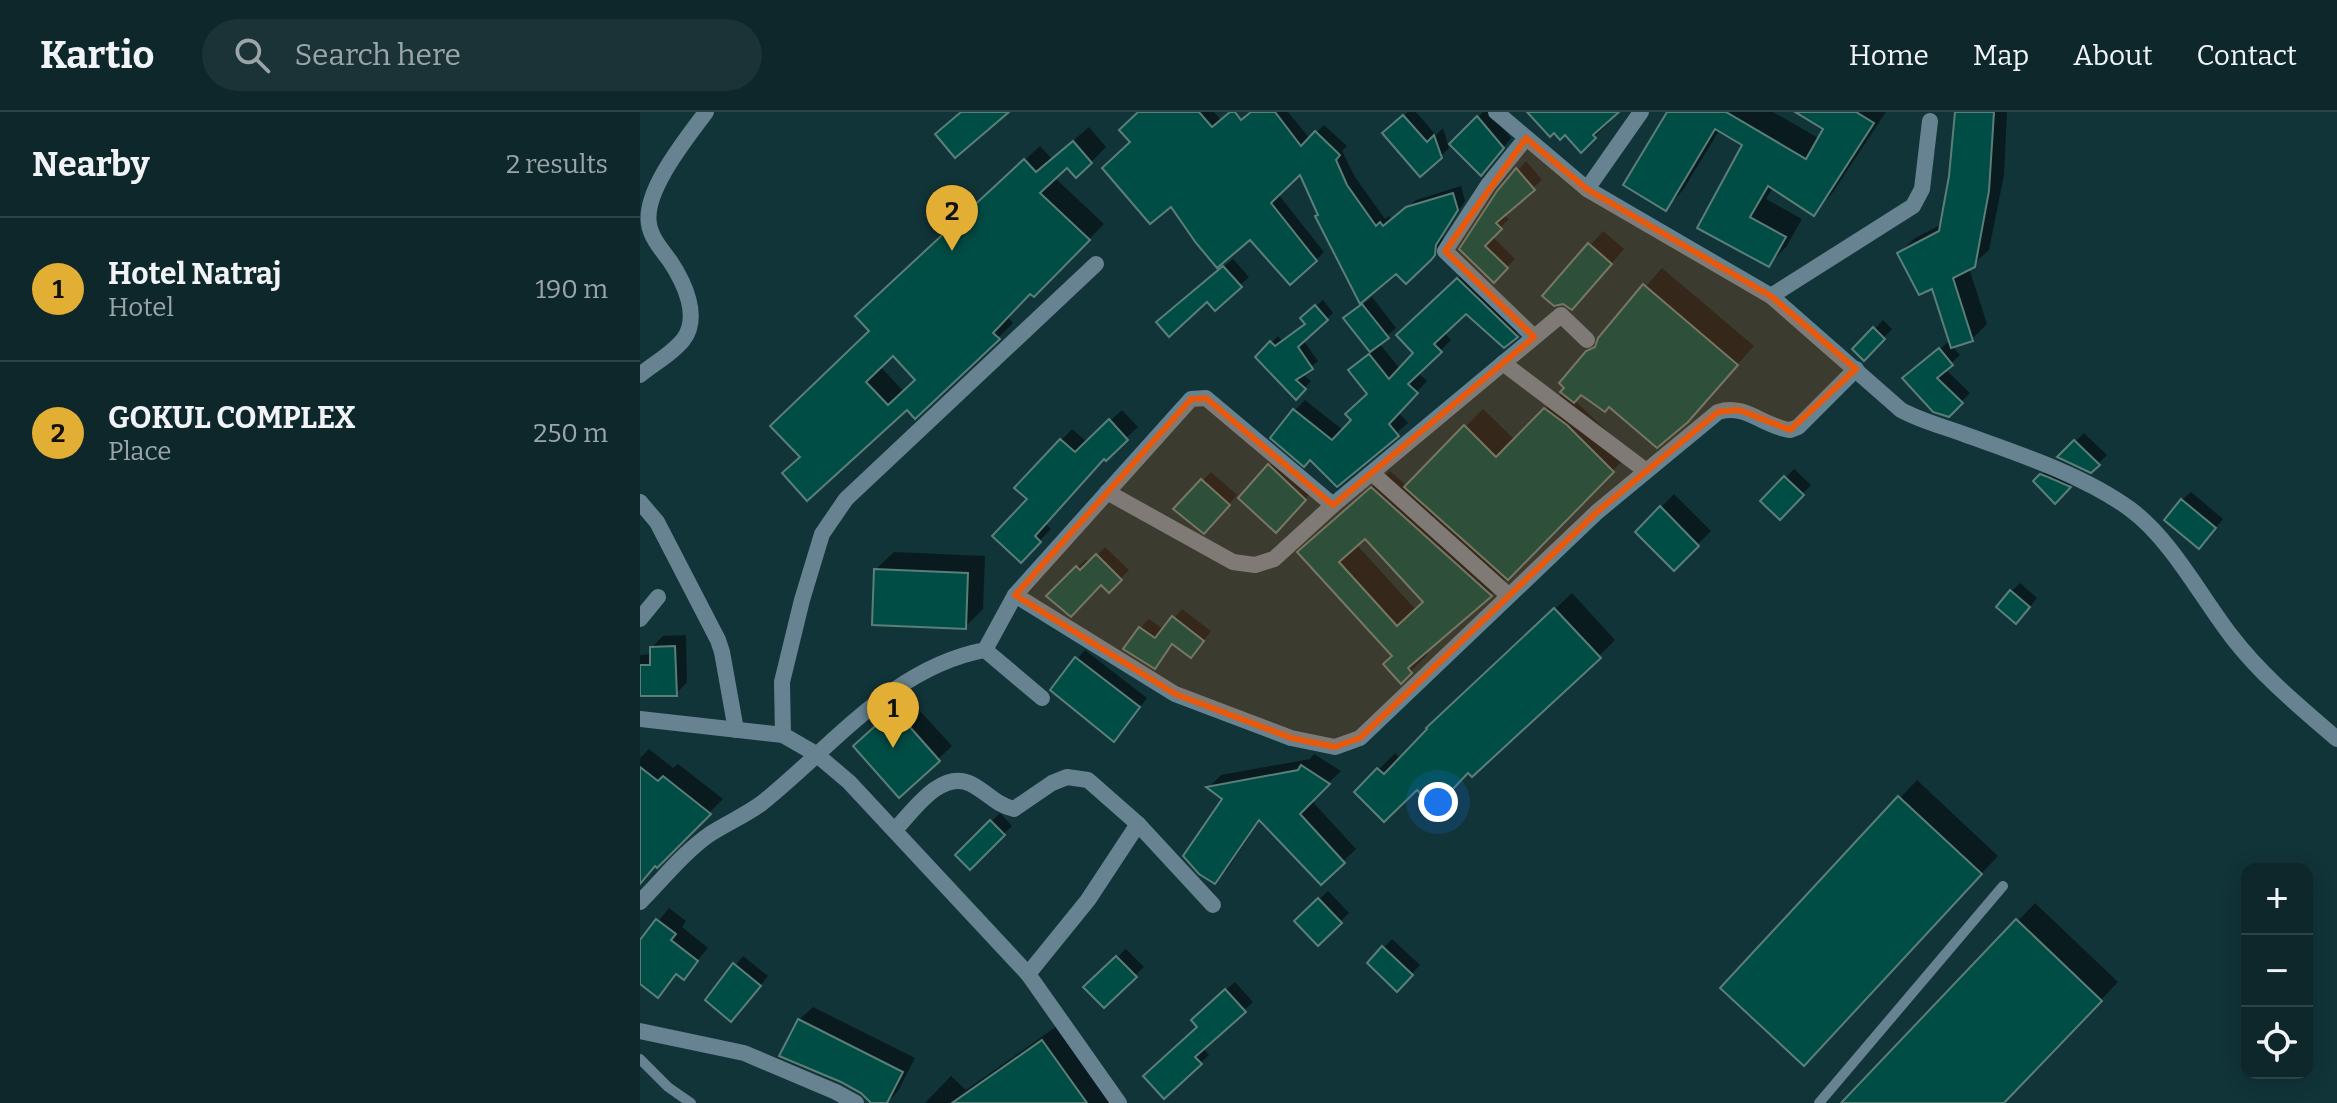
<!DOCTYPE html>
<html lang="en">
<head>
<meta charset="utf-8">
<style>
	:root { --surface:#0d272b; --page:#1b3337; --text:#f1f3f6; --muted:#9aa5a9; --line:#2d4447; --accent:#e2af34 }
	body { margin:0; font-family:Bitter,serif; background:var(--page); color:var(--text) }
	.controls { position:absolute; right:24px; bottom:24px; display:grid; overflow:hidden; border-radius:16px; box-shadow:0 4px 20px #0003 }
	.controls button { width:72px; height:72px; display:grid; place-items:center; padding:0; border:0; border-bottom:2px solid var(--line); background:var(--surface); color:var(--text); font:40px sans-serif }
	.you { position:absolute; left:798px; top:690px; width:28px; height:28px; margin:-20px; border:6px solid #fff; border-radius:50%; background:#1a73e8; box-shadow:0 0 0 12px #1a73e833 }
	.badge { display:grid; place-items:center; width:52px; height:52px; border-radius:50%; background:var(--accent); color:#111; font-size:26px; font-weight:700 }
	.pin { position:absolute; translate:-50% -66px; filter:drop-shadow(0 2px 4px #0008) }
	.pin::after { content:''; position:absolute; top:42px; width:28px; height:24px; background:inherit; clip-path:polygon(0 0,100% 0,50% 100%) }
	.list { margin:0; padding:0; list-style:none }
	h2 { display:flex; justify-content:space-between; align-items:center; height:104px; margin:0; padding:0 32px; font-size:34px }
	h2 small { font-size:26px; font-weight:400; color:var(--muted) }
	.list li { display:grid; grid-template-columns:52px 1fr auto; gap:24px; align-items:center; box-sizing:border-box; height:144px; padding:0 32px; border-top:2px solid var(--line) }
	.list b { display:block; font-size:30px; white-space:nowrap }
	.list p { margin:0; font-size:26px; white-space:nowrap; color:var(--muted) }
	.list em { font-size:26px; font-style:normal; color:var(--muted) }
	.icon { flex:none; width:44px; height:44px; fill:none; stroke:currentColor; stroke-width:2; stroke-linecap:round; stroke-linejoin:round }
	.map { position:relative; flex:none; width:1697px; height:991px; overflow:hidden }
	header { display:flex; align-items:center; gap:48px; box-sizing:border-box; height:112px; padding:0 40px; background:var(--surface); border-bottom:2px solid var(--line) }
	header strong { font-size:38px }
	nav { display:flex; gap:44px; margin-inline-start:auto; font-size:28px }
	.search { width:560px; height:72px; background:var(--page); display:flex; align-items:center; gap:20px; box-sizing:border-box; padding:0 28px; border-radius:44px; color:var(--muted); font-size:30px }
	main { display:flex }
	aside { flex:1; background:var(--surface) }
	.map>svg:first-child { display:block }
	.shadow { fill:#0007; fill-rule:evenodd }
	.building { fill:#004d46; stroke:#5b7e79; stroke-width:2; fill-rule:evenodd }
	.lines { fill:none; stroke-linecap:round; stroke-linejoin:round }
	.service { stroke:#678291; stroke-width:10 }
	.minor { stroke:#678291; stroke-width:16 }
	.marked { fill:#e8590c; fill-opacity:0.2; stroke:#e8590c; stroke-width:6; stroke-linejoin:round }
</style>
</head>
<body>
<header>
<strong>Kartio</strong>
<div class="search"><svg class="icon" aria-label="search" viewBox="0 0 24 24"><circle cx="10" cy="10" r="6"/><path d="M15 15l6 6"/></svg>Search here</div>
<nav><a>Home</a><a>Map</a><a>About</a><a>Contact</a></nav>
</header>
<main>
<aside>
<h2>Nearby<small>2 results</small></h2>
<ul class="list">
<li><span class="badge">1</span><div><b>Hotel Natraj</b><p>Hotel</p></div><em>190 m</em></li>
<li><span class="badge">2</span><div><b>GOKUL COMPLEX</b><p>Place</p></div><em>250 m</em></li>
</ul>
</aside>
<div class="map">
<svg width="1697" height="991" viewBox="0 0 1697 991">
	<rect width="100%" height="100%" fill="#113439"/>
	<g class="shadow">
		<path d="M500,0H574L619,52L612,0H648L670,27L684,13L707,34L702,39L715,65L745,107L749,104L752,108L776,88L821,74L825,89L803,123L802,133L790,146L680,102L660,60L638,82L684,140L676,148L610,125L492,30Z"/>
		<path d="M768,0H776L796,23L803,16L809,36L800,45L753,13Z"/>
		<path d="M843,0H850L871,26L849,53L811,32Z"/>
		<path d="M890,0H976L967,7L970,10L941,38L925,20Z"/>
		<path d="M1029,0H1133L1180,27L1186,16L1159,0H1246L1191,83L1173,101L1133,75L1126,87L1162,107L1146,135L1128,153L1059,115L1105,32L1080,17L1043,78L1026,96Z"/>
		<path d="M1317,0H1367L1364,63L1349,138L1329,156L1347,212L1332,227L1312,234L1320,243L1305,257L1330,281L1308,303L1273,258L1311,228L1293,174L1259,141L1275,126L1302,112L1311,64Z"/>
		<path d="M449,15L466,35L451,50L427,53L414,65L464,112L394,183L390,179L367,204L373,211L358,226L267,295L162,344L232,218L233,189L400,34L412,47ZM253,242L277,267L264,280L240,254Z"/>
		<path d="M886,49L902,68L863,102L869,107L852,124L875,147L854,168L822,137L859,81Z"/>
		<path d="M963,119L984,137L945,182L924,190L905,184Z"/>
		<path d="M593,147L609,165L600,173L527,202Z"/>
		<path d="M829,156L887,213L864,233L826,200L804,220L811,228L778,261L787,269L758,300L768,311L697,373L654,299L665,288L704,319L714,308L729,282L722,248L732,240L706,207L732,185L756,216L739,231L760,257L776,241L759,223Z"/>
		<path d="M1022,156L1114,234L1047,309L969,293L941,281L934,288L990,341L851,482L786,539L788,542L761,569L755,544L678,423L750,359L767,374L843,297L875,328L927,276L948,240ZM725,424L785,489L776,498L716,432Z"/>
		<path d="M683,188L693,201L663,228L678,249L662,262L671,269L656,285L617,245L638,224L642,229L667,211L669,200Z"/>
		<path d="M1243,208L1252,217L1224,246L1215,237Z"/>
		<path d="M482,298L498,315L465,345L405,411L411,417L381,448L390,387L377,376L432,317L447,330Z"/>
		<path d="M1444,321L1467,343L1451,359L1420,345Z"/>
		<path d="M642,341L678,373L649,405L629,354Z"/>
		<path d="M1410,355L1437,366L1415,389L1396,369Z"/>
		<path d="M1154,357L1171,373L1140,405L1123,389Z"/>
		<path d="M571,360L597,383L573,410L536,397Z"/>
		<path d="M1551,380L1583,407L1567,426L1542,388Z"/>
		<path d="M1034,382L1071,419L1034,456L997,420Z"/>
		<path d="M465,435L489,458L469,478L461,470L409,484L446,447L450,451Z"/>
		<path d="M254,440L345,444L343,497L325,515L236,457Z"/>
		<path d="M1380,471L1397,486L1385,501L1371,480Z"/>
		<path d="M932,481L975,528L959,544L829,659L777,675L717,680L755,641L761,647L805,600Z"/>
		<path d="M542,497L571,519L559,535L534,531L515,554L500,516L509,507L524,518Z"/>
		<path d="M46,523L47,570L36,582H0V543L12,542V535L23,524Z"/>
		<path d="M445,538L507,586L474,628L412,578Z"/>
		<path d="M268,586L312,634L259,683L228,621Z"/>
		<path d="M9,637L33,656L38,652L83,687L0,770V646Z"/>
		<path d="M674,642L701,659L671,688L716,737L681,770L621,707L587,758L574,770L585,686L569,675L581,663L670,647Z"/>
		<path d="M1277,668L1358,744L1181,934L1260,686Z"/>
		<path d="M360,701L372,714L330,755L318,743Z"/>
		<path d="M688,779L709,801L678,831L657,809Z"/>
		<path d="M1395,791L1478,870L1362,991H1203Z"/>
		<path d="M29,796L46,809L42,815L68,836L43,865L38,861L18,883L0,869V832Z"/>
		<path d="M752,827L780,853L757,877L729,851Z"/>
		<path d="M486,837L504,855L464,894L446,875Z"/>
		<path d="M103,844L128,864L100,899L67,888Z"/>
		<path d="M595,870L613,890L563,936L569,943L524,984L560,914L562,899Z"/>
		<path d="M173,895L275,946L258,979L247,991H237L202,969L159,908Z"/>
		<path d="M420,912L476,991H285L311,964L326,978Z"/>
	</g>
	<g class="building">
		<path d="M321,0H369L315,46L295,22Z"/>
		<path d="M498,0H559L572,15L590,0H595L601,8L611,0H635L661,34L675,19L700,43L696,48L707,73L736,114L740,110L743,114L766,95L813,81L818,98L796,133L795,143L791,148L766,172L756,162L720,192L675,104L678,103L660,63L631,91L677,149L650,173L610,128L577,156L556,131L531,95L510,112L462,56L490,30L479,18Z"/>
		<path d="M887,0H979L953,23L956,26L941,41L925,23L920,28L914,21L910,25Z"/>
		<path d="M1027,0H1086L1166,47L1183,17L1155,0H1216L1234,11L1174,104L1128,74L1110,105L1146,125L1129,155L1057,116L1102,33L1075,17L1026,99L983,73Z"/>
		<path d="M1315,0H1354L1349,79L1335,155L1313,166L1333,229L1311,236L1292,177L1279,183L1257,141L1299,119L1309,64Z"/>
		<path d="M763,3L787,30L794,23L802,46L780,65L742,21Z"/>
		<path d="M837,4L864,36L841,64L809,32Z"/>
		<path d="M433,29L452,51L436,66L427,56L400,81L450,128L394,185L390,182L353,221L360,227L275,307L267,298L167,389L142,361L160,345L130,314L229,219L215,204L384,47L396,60ZM253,244L275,268L248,293L226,270Z"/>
		<path d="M876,56L895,78L856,111L862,117L845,134L868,156L854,171L819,137L857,79Z"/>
		<path d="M948,131L972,152L932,198L923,192L914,194L902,184Z"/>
		<path d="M583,154L602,175L575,199L567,190L529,225L516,210Z"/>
		<path d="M817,166L878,225L864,236L826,202L794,232L802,240L768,272L778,281L749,312L759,324L697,375L670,348L664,355L630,326L653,297L692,328L711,308L705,302L727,282L708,258L729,242L749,267L773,241L756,223Z"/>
		<path d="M1003,172L1098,253L1048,310L1017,336L969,295L965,300L941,283L934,291L920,280L924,276L919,271L946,239L955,235L958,226Z"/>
		<path d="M722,192L749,226L730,240L703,206Z"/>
		<path d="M675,193L688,208L658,235L673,257L656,268L666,277L656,288L615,245L630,229L635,234L665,212L660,206Z"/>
		<path d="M1233,215L1245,227L1224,249L1212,237Z"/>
		<path d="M1299,236L1313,253L1297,266L1323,291L1309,305L1293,300L1262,266Z"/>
		<path d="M904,296L927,313L974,360L868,468L764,375L824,313L856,345Z"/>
		<path d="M469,307L488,328L466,349L464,347L395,424L401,430L381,451L352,424L387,387L374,376L420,327L435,340Z"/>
		<path d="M1434,328L1460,353L1451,361L1417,345Z"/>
		<path d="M628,352L666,388L636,421L598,386Z"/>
		<path d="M1400,362L1408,365L1431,375L1415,392L1393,369Z"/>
		<path d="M1144,364L1164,383L1140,408L1120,389Z"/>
		<path d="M561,367L590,393L564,422L533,397Z"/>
		<path d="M731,375L852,484L768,556L772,561L761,572L743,552L752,544L657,440ZM725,427L783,490L757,514L699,450Z"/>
		<path d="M1541,387L1576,416L1559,437L1524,408Z"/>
		<path d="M1020,394L1059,434L1034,459L995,420Z"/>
		<path d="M456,442L482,468L469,481L461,473L431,505L406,484L436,454L440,458Z"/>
		<path d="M234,457L328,461L326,517L232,513Z"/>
		<path d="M1370,478L1390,495L1376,512L1356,495Z"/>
		<path d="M914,496L961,546L832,665L828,661L795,696L777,678L744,710L714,680L737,656L744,662L787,617L786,616Z"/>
		<path d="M532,504L564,529L551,546L532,532L515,557L483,537L499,515L515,526Z"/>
		<path d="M35,534L37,584H0V553H10V535Z"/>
		<path d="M435,545L500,595L474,630L410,578Z"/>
		<path d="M254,597L300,649L259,686L213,634Z"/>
		<path d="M661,653L690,672L660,702L705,751L681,773L619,708L575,772L559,762L543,744L582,687L566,675L658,658Z"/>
		<path d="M0,655L18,669L23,664L71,702L17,756L15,754L0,772Z"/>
		<path d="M1258,684L1342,762L1164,954L1080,876Z"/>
		<path d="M350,708L365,723L330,758L315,743Z"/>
		<path d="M678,786L702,811L678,834L654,809Z"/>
		<path d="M16,807L36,822L31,828L58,849L44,868L36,862L18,886L0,872V828Z"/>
		<path d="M1376,807L1462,889L1364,991H1201Z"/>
		<path d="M742,834L773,863L757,880L727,851Z"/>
		<path d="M476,844L497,865L464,896L443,875Z"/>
		<path d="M93,851L121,874L91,910L65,888Z"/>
		<path d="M585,877L606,900L555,945L562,952L524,987L503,964L557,915L551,908Z"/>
		<path d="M158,907L263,960L247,991H231L221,981L201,970L139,944Z"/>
		<path d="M402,928L447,991H312Z"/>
	</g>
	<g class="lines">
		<g class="service">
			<path d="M0,947L28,975L51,991"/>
			<path d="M1179,991L1363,774"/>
		</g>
		<g class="minor">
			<path d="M856,0L947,77L1131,184L1261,298C1283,310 1306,315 1329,324C1382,343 1445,364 1490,397C1531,427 1561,485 1592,525C1622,564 1660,595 1697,627"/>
			<path d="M886,26L848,73L805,139L894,225"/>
			<path d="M947,77L1001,0"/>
			<path d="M1131,184L1273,94L1282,77L1290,9"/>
			<path d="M863,251L1006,359"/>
			<path d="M0,263C13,252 32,242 43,228C61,205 44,170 30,149C22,138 11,126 9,112C3,79 47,26 66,0"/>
			<path d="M732,361L868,483"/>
			<path d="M467,380L593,450L615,453L634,447L693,393L921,203L947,228"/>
			<path d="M0,390L17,410L78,528L82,540L96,618"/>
			<path d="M375,483L535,582L651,626L695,635L720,626L957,400L1078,300C1105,291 1124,315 1150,318L1158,315L1216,257"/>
			<path d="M0,507L18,485"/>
			<path d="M345,538L402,586"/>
			<path d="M0,607L143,623L176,642L209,670L388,862L479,991"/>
			<path d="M143,623L142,570L162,488L182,422L206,387L456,152"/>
			<path d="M255,718C273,699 301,657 331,672C347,680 356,693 374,697L412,671L427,665L448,668L498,712L573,793"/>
			<path d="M0,790C22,768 44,740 70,722C87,711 106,703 122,691C192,635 253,555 345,538L375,483L551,287L566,286L693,393"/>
			<path d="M388,862L448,788L498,712"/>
			<path d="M0,919L104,941L196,980L216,991"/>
		</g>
	</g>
	<path class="marked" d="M886,26L947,77L1131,184L1216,257L1150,318L1099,298L1078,300L957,400L720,626L695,635L651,626L535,582L375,483L551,287L566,286L693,393L894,225L805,139Z"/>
</svg>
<div class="controls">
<button>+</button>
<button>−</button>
<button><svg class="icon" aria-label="locate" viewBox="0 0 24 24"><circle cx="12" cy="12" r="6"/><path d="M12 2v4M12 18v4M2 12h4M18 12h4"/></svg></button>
</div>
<div class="you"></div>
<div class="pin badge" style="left:253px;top:636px">1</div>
<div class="pin badge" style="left:312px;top:139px">2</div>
</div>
</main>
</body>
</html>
